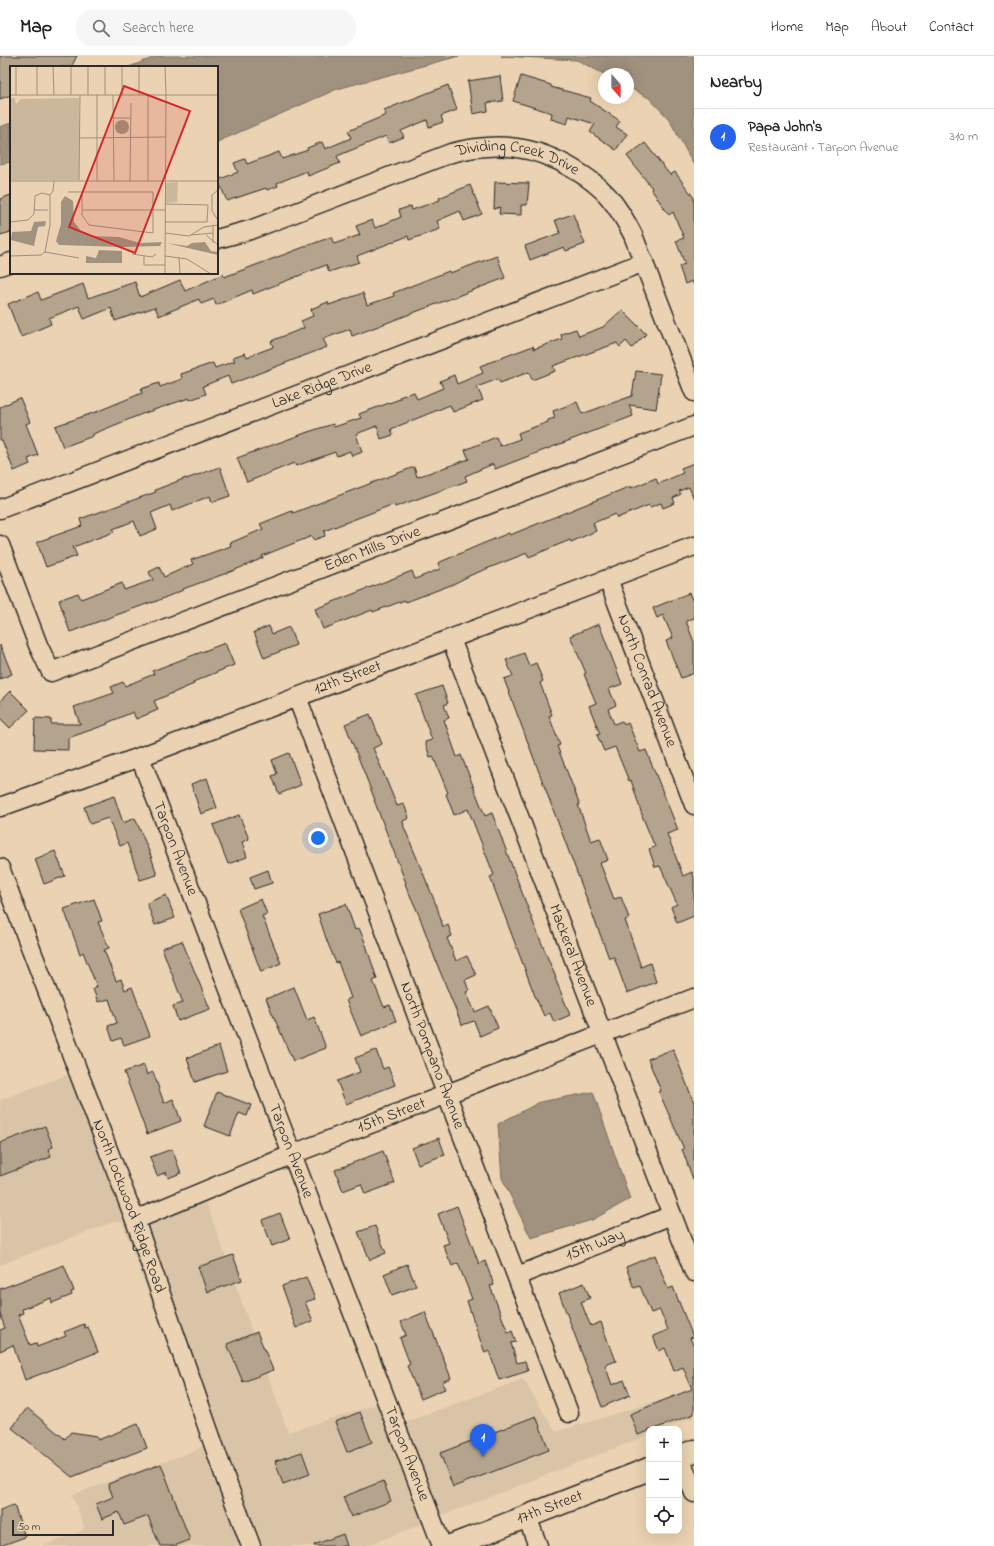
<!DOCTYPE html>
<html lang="en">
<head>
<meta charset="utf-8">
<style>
	:root { --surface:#fff; --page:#f6f6f6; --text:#222; --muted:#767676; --line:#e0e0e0; --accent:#2563eb }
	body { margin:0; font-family:"Indie Flower",sans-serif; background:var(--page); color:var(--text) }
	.controls { position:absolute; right:12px; bottom:12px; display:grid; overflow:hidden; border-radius:8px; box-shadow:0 4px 16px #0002 }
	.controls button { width:36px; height:36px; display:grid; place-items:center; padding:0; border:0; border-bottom:1px solid var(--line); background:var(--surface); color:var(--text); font:20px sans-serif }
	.compass { position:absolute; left:598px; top:12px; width:36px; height:36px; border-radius:50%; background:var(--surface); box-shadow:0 4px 16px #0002; rotate:159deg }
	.scale { position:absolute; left:12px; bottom:10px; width:102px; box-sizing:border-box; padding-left:4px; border:2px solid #2b2b2b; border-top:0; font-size:11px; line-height:14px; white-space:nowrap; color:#2b2b2b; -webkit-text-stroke:3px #ead2b2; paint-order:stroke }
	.you { position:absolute; left:318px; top:782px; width:14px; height:14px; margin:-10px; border:3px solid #fff; border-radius:50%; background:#1a73e8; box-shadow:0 0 0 6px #1a73e833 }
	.badge { display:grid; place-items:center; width:26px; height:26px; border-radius:50%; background:var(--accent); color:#fff; font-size:13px; font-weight:700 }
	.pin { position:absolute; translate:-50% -33px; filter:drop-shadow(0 1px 2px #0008) }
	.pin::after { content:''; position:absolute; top:21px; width:14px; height:12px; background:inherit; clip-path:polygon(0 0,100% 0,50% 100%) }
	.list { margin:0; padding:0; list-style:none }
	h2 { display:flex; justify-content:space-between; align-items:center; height:52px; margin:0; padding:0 16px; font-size:17px }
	h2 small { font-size:13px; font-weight:400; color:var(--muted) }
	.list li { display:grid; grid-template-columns:26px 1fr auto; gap:12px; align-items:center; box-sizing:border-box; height:56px; padding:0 16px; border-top:1px solid var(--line) }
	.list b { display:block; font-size:15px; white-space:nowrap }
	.list p { margin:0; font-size:13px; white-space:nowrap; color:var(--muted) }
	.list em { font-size:13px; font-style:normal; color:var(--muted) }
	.icon { flex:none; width:22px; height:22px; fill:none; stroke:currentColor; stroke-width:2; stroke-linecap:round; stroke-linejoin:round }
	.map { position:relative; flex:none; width:694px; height:1490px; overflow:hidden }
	header { display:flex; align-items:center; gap:24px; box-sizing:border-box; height:56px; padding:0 20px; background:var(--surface); border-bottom:1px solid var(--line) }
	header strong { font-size:19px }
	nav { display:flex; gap:22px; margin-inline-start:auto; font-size:14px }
	.search { width:280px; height:36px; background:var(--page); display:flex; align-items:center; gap:10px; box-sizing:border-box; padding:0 14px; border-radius:16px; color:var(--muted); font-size:15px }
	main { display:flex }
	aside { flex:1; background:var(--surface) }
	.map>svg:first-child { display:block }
	.built { fill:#dac4a7 }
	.water { fill:#a1927f; stroke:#72695d }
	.building { fill:#b5a48d; stroke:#2b2b2b }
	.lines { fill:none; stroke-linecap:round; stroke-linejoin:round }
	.minor-casing { stroke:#2b2b2b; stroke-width:21 }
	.major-casing { stroke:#2b2b2b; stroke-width:25 }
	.minor { stroke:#ead2b2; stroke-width:18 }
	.major { stroke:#ead2b2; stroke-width:22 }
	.labels { text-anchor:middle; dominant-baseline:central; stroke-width:3.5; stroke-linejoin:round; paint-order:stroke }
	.street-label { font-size:16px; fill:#2b2b2b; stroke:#ead2b2 }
	.inset-road { fill:none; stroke:#9e8f7c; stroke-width:1 }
	.view { fill:#d62828; fill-opacity:0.15; stroke:#d62828; stroke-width:2 }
	.inset-edge { fill:none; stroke:#2b2b2b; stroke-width:2 }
</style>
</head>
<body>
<header>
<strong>Map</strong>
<div class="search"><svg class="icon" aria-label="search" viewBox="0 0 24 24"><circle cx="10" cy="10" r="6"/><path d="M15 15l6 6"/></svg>Search here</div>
<nav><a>Home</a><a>Map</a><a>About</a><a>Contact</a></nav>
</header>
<main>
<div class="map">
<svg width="694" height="1490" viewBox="0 0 694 1490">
	<rect width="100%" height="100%" fill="#ead2b2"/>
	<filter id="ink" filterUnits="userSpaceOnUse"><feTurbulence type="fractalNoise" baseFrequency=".025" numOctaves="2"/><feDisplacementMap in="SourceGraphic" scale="8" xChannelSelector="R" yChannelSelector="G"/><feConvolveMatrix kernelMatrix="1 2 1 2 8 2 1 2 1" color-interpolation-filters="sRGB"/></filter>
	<g filter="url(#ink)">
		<g class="built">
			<path d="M72,1017L129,1166L244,1490H43L80,1476L83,1474L84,1470L72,1439L199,1393L203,1389V1385L122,1166L116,1165L0,1209V1044Z"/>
			<path d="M205,1143L288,1376L378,1348L425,1467L365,1490H259L145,1168Z"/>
			<path d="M523,1323L556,1376L694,1334V1361L664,1373H649V1379L438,1461L403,1367Z"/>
		</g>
		<g class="water">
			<path d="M158,0H459L337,33L217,86V11H129Z"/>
			<path d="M501,0H694V109L669,63L649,42L628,31V18H604L577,4Z"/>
			<path d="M11,67V106L0,108V71Z"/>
			<path d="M593,1036L630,1143L592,1164L531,1182L502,1122L498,1068L540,1046Z"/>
		</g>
		<g class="building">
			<path d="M0,0H77L71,11H11V39L0,43Z"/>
			<path d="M500,20L503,45L487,47L488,55L473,58L468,25Z"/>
			<path d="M521,20L551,29V31L591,42L590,45L620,65L616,71L627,78L616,94L590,76L595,68L569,60L567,68L551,63L552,57L513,45Z"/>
			<path d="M448,29L457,54L441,60L443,66L429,71L427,64L401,75L404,81L389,87L386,80L337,100L340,107L308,120L307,115L277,127L278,130L267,134L266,132L227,145L218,124L238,116L234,107L245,103L247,108L279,96L282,103L308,94L307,92L322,86L325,93L351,82L348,75L386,59L384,54Z"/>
			<path d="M645,87L670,119L675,116L694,142V229L692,225L685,228L679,210L685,208L676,185L684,182L673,156L669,159L651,133L652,132L627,100Z"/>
			<path d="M495,126L529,127L527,149H521V159L499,158L500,151L494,153Z"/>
			<path d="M470,129L482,158L464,165L460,155L437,165L440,173L409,184L408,180L357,200L359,206L329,216L326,209L253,238L252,234L216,249L214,243L201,248L199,243L159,260L155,251L115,265L111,252L84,263L79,250L49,262L51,268L21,281L8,248L38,236L41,244L83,228L88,242L135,226L140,241L180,224L185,235L223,218L224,221L331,181L334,188L360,179L356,170L372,164L375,172L401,161L399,154L411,150L412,154L440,144L439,142Z"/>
			<path d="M11,139V176L0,179V143Z"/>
			<path d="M573,158L585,188L566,195L564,191L530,204L525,190L560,177L555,164Z"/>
			<path d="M497,200L505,222L352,280L350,273L323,283L327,291L231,328L228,320L203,330L206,338L190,344L189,342L142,358L93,378V380L63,391L55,370L96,356L142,337L141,333L159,327L160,331L182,323L181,318L213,307L215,312L235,305L233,301L245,297L247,301L273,291L271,285L304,272L301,265L313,260L311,253L328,246L329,249L363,237L367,249L394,240L393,237L449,215L450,217Z"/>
			<path d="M622,254L646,278L632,292L626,285L620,291L617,287L553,310L555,315L532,324L529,316L500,327L498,323L477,331L483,344L453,356L450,349L391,373L393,379L381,383L377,370L356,378L362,396L352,400L350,395L337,400L335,396L296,410L294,407L247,426L237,402L308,376L333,368L334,371L361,362L359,358L400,343L399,341L414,336L417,343L443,332L440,325L454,319L457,328L483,317L480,310L533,290L534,293L562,283L561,278L576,273L579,280L603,271Z"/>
			<path d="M636,315L661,318L656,353L629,349L633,360L495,413L493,408L465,420L467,425L395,451L394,448L324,475L325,480L313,484L312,480L262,500L263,502L235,514L183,533V534L152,547V546L70,576L59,544L78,537L81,543L122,527L124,534L153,524L149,516L159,511L164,521L193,508L191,504L231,490L230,487L263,473L260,468L292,455L293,457L414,411L417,421L469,403L465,394L496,381L500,390L520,383L518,377L548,366V364L555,362L553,355L577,346L582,358L632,340Z"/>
			<path d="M20,342L30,366L26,368L38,399L28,403L30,408L14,415L2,384H0V351Z"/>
			<path d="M694,407V443L689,431L679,435L681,438L673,442L675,447L663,452L661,447L650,451L649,449L617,462L615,458L593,467L596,475L571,486L570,484L529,501L527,497L471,519L451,529L406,546L405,544L373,556L372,554L323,573L315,553L412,515L415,523L440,513L438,507L482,488L509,477L510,479L631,430V432L656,422L658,428L683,417L681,412Z"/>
			<path d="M220,411L230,440L212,446L210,440L172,455L170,449L151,457L157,473L140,480L134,465L113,473L114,476L73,491L77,500L46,511L37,486L82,470L80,463L156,436L155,434L186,422V423Z"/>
			<path d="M689,537L694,548V562L686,565L694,586V617L681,622L666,585L673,582L663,559L657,562L653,552Z"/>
			<path d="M599,568L622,628L609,633L616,649L608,653L614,668L622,665L624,669L628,667L640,696L646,694L678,774L667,778L683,820L692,816L694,822V860L677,867L671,851L677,848L660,810L655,811L649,793L655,791L643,762L631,724L629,725L615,691L604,695L597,679L600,678L589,650L596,647L584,618L586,617L570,580Z"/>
			<path d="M269,570L272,578L289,571L296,589L264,602L254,576Z"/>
			<path d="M225,587L234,609L193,626L194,628L154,645L158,654L136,663L133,656L107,667L108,668L68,682V694L34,693L35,662L51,663V668H80L74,651L114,637L111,631L123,626L125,630L154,618L152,615Z"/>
			<path d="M0,589L12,618L0,623Z"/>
			<path d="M524,597L529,610L536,607L543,625L540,627L552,659L549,660L560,689L557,690L580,749H578L591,785L600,782L608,804L600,807L614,843L621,841L629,862L625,864L641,911L650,907L656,926L627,937L614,901L609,902L504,623L513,620L506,604Z"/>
			<path d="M442,630L448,647L444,649L449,662L444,664L457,701L461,699L485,760L492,757L535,871L556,922H555L570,959L554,966L550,957L544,960L535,940L490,821L494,819L468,753L454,759L446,738L448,737L433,700L430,701L425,686L432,684L416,639Z"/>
			<path d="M10,635L29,654L10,672L0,662V645Z"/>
			<path d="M370,658L382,688L373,692L397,750L404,748L409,762L403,765L404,771L437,851L443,871L448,869L452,880L447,882L456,905L467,900L476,919L465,924L469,935L466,936L475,956L489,950L498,972L480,980L474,965L462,969L437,908L419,859L405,828L406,827L374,744H375L345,668Z"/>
			<path d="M289,697L301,729L279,738L272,720L277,718L272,704Z"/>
			<path d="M207,722L217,752L201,758L191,728Z"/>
			<path d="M114,740L123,767L135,762L151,800L157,819L140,824L127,787L120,790L108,762L90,768L84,751Z"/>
			<path d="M239,759L249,783L242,786L247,801L228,808L213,769Z"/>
			<path d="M55,795L65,820L44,828L35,803Z"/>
			<path d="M268,814L272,827L254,833L250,821Z"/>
			<path d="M166,839L175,862L155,869L147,847Z"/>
			<path d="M94,843L102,865L98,866L109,892L104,894L116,925L121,923L125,934L132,931L150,980L124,989L121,982L113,985L108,970L117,967L109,943L98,946L93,933L97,931L83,896L80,898L64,853Z"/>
			<path d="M261,843L267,858L262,860L281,907L261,916L238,853Z"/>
			<path d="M346,848L355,874L359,872L365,886L377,923L373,925L384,951L390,949L396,965L361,980L346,944L351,942L338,906L336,907L327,885L318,858Z"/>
			<path d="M182,885L210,953L178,965L173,950L183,947L162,892Z"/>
			<path d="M294,931L307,964L314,961L326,992L293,1005L266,943Z"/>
			<path d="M219,990L227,1015L195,1026L187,1002Z"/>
			<path d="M673,993L694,1047V1122L693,1123L682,1093H684L659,1036L661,1035L648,1003Z"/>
			<path d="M376,994L383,1013L388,1011L395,1029L346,1048L337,1025L360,1016L355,1002Z"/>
			<path d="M144,1009L147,1019L153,1016L164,1047L173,1043L181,1065L147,1078L124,1016Z"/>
			<path d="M217,1036L251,1049L247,1060L239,1057L230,1080L204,1070Z"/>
			<path d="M45,1070L53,1091L48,1093L51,1101L0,1120V1087Z"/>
			<path d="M439,1082L445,1099L418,1108L412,1092Z"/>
			<path d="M172,1093L181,1117L168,1122L166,1116L157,1120L150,1101Z"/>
			<path d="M383,1095L395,1127L365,1138L361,1128L343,1135L335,1114Z"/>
			<path d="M457,1150L479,1208L485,1205L494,1229L490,1230L508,1277L512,1275L516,1286L511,1287L517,1307L525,1305L528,1315L499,1324L489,1295L485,1297L477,1275L467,1245L472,1243L458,1207L452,1210L443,1189L449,1187L438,1158Z"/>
			<path d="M280,1157L290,1183L272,1190L262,1164Z"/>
			<path d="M375,1170L386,1197L370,1204L358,1176Z"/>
			<path d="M233,1199L242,1224L207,1236L198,1211Z"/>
			<path d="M655,1199L668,1233L673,1231L693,1281L690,1282L694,1291V1358L654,1373H649V1375L638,1379L630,1358L692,1333L683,1311L674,1315L665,1292L659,1295L653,1280L668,1274L660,1254L651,1257L640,1230L634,1232L626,1211Z"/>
			<path d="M407,1208L416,1230L392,1239L384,1218Z"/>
			<path d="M64,1209L74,1235L71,1236L72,1239L52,1247L51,1242L22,1253L23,1257L18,1259L30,1289L36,1287L37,1291L66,1280L64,1276L84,1268L85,1272L88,1271L98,1296L25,1324L13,1289L0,1295V1274L5,1272L0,1258V1233Z"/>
			<path d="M306,1221L315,1243L305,1246L313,1265L296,1272L290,1256L291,1255L282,1230Z"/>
			<path d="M584,1227L590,1242L581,1246L588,1264L591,1270L601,1266L609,1289H610L616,1305L605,1309L612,1329L624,1324L630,1339L602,1351L559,1237Z"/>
			<path d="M425,1256L451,1322L442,1326L445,1333L421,1343L407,1310L410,1308L400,1282L406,1279L401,1266Z"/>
			<path d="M257,1276L273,1314L243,1326L227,1288Z"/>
			<path d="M27,1352L65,1383L71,1376L96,1380L98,1384L138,1368L147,1392L72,1421L12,1372Z"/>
			<path d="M360,1356L372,1386L347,1396L335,1366Z"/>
			<path d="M536,1360L549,1394L453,1431L440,1397Z"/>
			<path d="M302,1396L310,1418L283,1428L275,1405Z"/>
			<path d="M161,1408L190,1484L174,1490H160L148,1460L124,1469L119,1456L102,1463L96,1448L113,1441L108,1428Z"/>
			<path d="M383,1425L391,1445L351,1461L343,1441Z"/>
			<path d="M14,1449L25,1481L0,1490V1454Z"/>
			<path d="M343,1478L347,1490H314V1489Z"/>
		</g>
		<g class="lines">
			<defs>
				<g id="minor">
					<path id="s1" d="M217,183L250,174L451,97C496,85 535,89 575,114C587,121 598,129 608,140C618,152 626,165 633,179L694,336"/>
					<path d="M0,210L11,206"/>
					<path id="s2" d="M0,453L644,206"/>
					<path id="s3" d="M0,489L38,589L51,616L694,370"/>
					<path id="s4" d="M608,523L694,749"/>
					<path id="s5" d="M451,583L694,1216"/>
					<path id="s6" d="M297,641L435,1008L569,1357"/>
					<path id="s7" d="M140,701L442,1490"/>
					<path id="s8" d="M0,751L140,701L694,490"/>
					<path id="s9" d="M0,812L135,1164L226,1424L251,1490"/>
					<path id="s10" d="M135,1164L293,1098L694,942"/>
					<path id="s11" d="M517,1220L672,1159"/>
					<path d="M680,1401L694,1437"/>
					<path d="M527,1461L538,1490"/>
				</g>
				<g id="major">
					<path d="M679,1401L694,1395"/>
					<path id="s12" d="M451,1490L649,1413"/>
				</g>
			</defs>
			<use href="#minor" class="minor-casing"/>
			<use href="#major" class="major-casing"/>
			<use href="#minor" class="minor"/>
			<use href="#major" class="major"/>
		</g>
	</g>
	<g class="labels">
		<g class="street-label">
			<text stroke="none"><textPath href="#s1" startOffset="318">Dividing Creek Drive</textPath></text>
			<text stroke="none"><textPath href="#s2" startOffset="345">Lake Ridge Drive</textPath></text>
			<text stroke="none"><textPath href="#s3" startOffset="481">Eden Mills Drive</textPath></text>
			<text stroke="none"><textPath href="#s8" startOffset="371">12th Street</textPath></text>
			<text stroke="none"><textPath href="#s4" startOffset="109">North Conrad Avenue</textPath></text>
			<text stroke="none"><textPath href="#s7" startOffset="98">Tarpon Avenue</textPath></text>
			<text stroke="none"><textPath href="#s5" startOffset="339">Mackeral Avenue</textPath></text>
			<text stroke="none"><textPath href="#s6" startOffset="383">North Pompano Avenue</textPath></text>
			<text stroke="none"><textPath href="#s10" startOffset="277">15th Street</textPath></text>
			<text stroke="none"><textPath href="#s7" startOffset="422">Tarpon Avenue</textPath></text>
			<text stroke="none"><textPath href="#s9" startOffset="362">North Lockwood Ridge Road</textPath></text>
			<text stroke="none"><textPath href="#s11" startOffset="84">15th Way</textPath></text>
			<text stroke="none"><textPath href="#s7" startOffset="746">Tarpon Avenue</textPath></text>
			<text stroke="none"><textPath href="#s12" startOffset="106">17th Street</textPath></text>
		</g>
	</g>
	<g transform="translate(10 10)">
		<rect width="208" height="208" fill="#ead2b2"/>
		<path d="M0,32H5L6,38L11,33L69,32V114H0ZM168,116L167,136L155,137L156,117Z" fill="#cbb79c"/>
		<path d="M105 61a7 7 0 1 1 14 0a7 7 0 1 1-14 0ZM55,130L63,135L64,156L71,165L81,170L109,171L130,177L152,176L150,180L112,181L49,179L46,175L51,158V136ZM36,155L35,160L28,161L24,180L1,174L2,166L21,165L24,156ZM195,176L201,185L208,186V189L156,177L177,180L182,177ZM89,184L112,185V197H76V190L86,192Z" fill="#a1927f"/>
		<path class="inset-road" d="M43,0L44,29M112,0V29M155,0L156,28M0,29H208M6,29V0M27,29V0M61,29V0M78,29V0M95,29V0M103,29L104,115M129,29V0M104,52H121M70,72L155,71M69,114L70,29M0,115H208M87,115V29M120,115L121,37M138,115V29M208,124L202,129V145L208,154M58,126H143V167L79,159L72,149V126M24,144H38M72,144H155M0,156L18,154L24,148L25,130L32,127L40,129M155,156H197L198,139L155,138M155,167L179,170L194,161L208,159M181,169L203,167M196,169L208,179M203,177V159M35,186L69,192M122,188L142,191L146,188M0,190L31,189L35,186L40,159V129L43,125L44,115M134,190V199H155M155,190L177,193L201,208M169,191L170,208M155,208L156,28"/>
		<path class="view" d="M114,20L180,45L125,187L59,161Z"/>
		<rect width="208" height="208" class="inset-edge"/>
	</g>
</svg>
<div class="controls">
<button>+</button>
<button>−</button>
<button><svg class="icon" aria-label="locate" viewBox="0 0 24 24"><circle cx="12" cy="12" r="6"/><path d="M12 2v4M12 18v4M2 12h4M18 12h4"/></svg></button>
</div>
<svg class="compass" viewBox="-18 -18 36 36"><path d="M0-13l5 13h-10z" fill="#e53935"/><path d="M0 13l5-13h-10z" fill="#767676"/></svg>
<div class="scale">50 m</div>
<div class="you"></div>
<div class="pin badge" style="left:483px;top:1401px">1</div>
</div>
<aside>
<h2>Nearby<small></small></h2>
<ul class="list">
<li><span class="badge">1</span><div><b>Papa John's</b><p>Restaurant · Tarpon Avenue</p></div><em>310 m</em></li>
</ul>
</aside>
</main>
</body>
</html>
